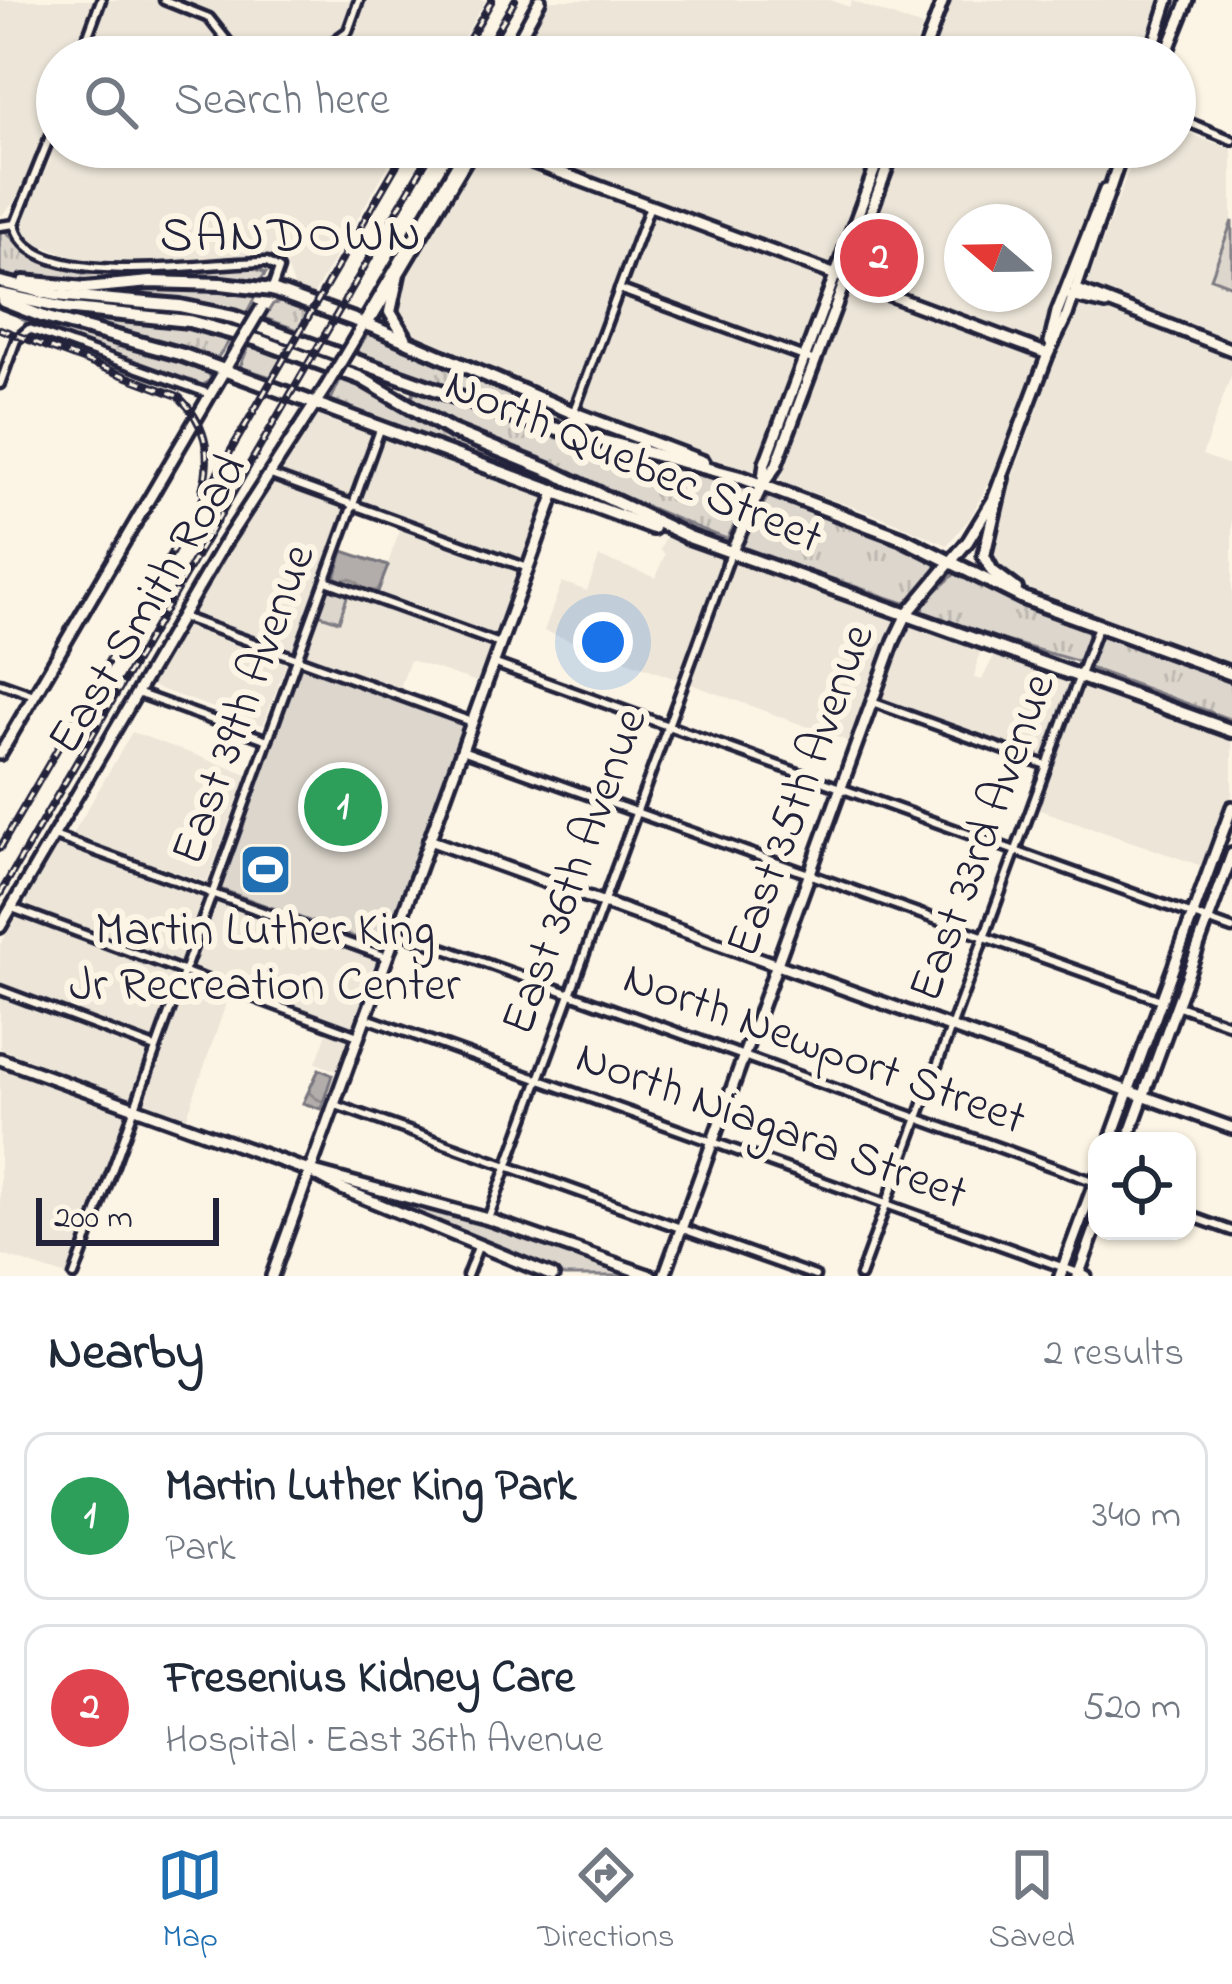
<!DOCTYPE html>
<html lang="en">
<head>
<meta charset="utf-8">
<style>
	:root { --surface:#fff; --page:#f2f2f3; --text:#1f2937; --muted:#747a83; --line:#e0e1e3; --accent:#1f6fb2 }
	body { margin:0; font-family:"Indie Flower",sans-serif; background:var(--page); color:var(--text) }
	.controls { position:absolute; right:36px; bottom:36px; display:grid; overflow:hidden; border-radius:24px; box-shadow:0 3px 9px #0004 }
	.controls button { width:108px; height:108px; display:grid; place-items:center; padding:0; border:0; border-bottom:3px solid var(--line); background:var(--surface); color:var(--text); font:60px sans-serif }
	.compass { position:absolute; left:944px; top:204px; width:108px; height:108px; border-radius:50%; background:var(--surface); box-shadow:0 3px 9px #0004; rotate:290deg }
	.scale { position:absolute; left:36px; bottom:30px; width:183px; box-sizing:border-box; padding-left:12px; border:6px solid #22223b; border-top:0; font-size:33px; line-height:42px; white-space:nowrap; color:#22223b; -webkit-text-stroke:9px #fcf5e5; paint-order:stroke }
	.you { position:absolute; left:603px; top:642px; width:42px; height:42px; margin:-30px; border:9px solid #fff; border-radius:50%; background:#1a73e8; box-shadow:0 0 0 18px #1a73e833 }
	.badge { display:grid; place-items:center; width:78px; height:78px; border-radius:50%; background:var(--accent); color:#fff; font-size:39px; font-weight:700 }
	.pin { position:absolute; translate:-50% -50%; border:6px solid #fff; box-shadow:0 3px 12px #0006 }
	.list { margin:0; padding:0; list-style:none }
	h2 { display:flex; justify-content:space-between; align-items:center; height:156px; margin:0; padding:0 48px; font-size:51px }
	h2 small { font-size:39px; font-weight:400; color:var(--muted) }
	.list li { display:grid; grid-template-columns:78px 1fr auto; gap:36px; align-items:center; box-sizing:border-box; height:168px; margin:0 24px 24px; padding:0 24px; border:3px solid var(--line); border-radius:24px }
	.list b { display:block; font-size:45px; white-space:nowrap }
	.list p { margin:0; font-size:39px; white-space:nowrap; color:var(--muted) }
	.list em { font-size:39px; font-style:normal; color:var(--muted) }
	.icon { flex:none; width:66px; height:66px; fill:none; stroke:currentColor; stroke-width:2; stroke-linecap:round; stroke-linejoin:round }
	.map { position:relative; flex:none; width:1232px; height:1276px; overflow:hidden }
	.search { position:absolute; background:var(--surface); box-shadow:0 3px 9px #0004; left:36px; right:36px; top:36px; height:132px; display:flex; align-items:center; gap:30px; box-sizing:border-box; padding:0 42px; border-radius:66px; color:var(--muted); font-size:45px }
	.sheet { height:540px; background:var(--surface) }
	nav { display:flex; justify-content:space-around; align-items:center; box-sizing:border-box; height:168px; border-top:3px solid var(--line); background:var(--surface); font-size:33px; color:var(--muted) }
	nav a { display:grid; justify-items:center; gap:6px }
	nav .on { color:var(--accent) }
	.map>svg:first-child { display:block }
	.built { fill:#ece5d8; fill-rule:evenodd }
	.grass { fill:url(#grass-tufts); stroke:#7f7c84; stroke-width:3 }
	.park { fill:#dcd6cc; stroke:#7f7c84; stroke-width:3 }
	.water { fill:url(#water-waves); stroke:#78757e; stroke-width:3 }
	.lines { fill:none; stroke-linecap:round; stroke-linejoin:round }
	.street-casing { stroke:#22223b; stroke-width:15 }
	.secondary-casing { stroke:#22223b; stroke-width:18 }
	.primary-casing { stroke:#22223b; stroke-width:20 }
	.street { stroke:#fcf5e5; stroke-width:6 }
	.secondary { stroke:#fcf5e5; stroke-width:9 }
	.primary { stroke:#fcf5e5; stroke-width:10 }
	.rail-casing { stroke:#22223b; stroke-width:8 }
	.rail { stroke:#fcf5e5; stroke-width:3; stroke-dasharray:9; stroke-linecap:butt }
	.secondary-bridge-casing { stroke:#22223b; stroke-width:18; stroke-linecap:butt }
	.secondary-bridge { stroke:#fcf5e5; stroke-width:9 }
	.labels { text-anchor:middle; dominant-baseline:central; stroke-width:12; stroke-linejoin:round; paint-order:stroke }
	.street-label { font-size:48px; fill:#22223b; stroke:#fcf5e5 }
	.poi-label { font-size:48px; fill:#22223b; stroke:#fcf5e5 }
	.neighbourhood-label { font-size:51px; letter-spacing:3px; fill:#22223b; stroke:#fcf5e5 }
</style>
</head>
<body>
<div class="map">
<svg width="1232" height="1276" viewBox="0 0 1232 1276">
	<defs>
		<pattern id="grass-tufts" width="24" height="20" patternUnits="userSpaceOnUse" patternTransform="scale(3)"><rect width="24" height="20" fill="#dcd6cc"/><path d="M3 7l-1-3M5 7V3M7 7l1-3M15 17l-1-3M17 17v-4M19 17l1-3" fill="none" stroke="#bcb7b0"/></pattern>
		<pattern id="water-waves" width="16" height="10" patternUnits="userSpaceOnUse" patternTransform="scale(3)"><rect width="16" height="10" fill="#b2adab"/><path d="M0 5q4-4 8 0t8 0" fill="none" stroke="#908c8c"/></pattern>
	</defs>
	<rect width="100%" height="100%" fill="#fcf5e5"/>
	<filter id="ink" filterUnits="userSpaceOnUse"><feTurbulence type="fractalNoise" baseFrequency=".00833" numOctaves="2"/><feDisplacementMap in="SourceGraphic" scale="24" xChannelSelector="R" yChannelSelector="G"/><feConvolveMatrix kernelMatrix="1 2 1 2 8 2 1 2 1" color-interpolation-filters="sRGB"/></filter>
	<g filter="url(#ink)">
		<g class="built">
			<path d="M0,0H486L452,57H57V147H399L312,297L295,289L286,263L267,255L99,266L32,242L23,232L26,217L51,158L36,152L19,197L0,217Z"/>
			<path d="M550,0H830L849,7L852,1L922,27L911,57H516Z"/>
			<path d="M952,0H1164L1146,57H932Z"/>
			<path d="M1175,128L1232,149V340L1087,285L1137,147H1175Z"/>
			<path d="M483,147H877L758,469L748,472L569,404L411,338L392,313L398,289Z"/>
			<path d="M900,147H1115L999,462L970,518L947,545L885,518L784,483L776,476ZM962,222H1034V294H962Z"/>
			<path d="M1081,302L1232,356V373L1202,455L1232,466V666L1073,608L999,575L986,551L1075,306Z"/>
			<path d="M320,411L372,428L349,496L302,483L283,471L282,464Z"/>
			<path d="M387,434L546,491L527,554L522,558L364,501L363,497Z"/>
			<path d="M272,483L339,504L344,511L295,651L198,616L192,608Z"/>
			<path d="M401,527L517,569L519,574L497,634L494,636L377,594Z"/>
			<path d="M667,534L722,556L679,680L544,631L562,582L587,591L599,557L656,578L665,554L660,550Z"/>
			<path d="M734,559L895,618L852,743L688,683Z"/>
			<path d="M348,594L489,647L491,652L480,683L410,660L398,693L305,658L318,614L338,621Z"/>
			<path d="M910,622L981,647L974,678L982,680L996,652L1068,678L1071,683L1045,755L1038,757L879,699L903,628Z"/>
			<path d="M186,623L189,628L286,664L263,725L151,686L150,681Z"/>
			<path d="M1083,685L1232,739V794L1205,867L1037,809Z"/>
			<path d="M132,732L247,774L207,882L72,836Z"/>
			<path d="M62,845L205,896L182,963H175L28,907L26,899L55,848Z"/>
			<path d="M217,901L379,960L357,1023L352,1027L192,969Z"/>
			<path d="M22,916L175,974L153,1039L0,985V945L15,919Z"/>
			<path d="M192,981L229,995L186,1119L143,1100L186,983Z"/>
			<path d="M0,998L145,1051L148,1055L133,1096L127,1098L0,1048Z"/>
			<path d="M325,1026L351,1037L340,1072L316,1063L327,1033Z"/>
			<path d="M0,1068L127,1112L67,1276L0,1254Z"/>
		</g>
		<g class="grass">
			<path d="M5,231L27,253L85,274L249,266L266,273L260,281L48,284L0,274V232Z"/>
			<path d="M157,287L245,289L256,295L245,316L190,302L83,295V291Z"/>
			<path d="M281,302L309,311L298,330L264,318L273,304Z"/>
			<path d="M20,311L122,338L207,369L211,379L202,386L28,324L18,316Z"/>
			<path d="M66,317L167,323L232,337L216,360Z"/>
			<path d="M374,332L669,453L510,411L355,354L367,335Z"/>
			<path d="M249,345L282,357L271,377L240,367Z"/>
			<path d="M342,376C381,391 413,417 450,435C504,462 561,480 615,508L331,400Z"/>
			<path d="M416,387L524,425L729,479L747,486L750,495L727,539C671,518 618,494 564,470C512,447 460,429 411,399Z"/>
			<path d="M773,495L881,535L935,560L936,568L910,601L904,603L744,549L741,544L767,498Z"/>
			<path d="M957,572L1000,594L1090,629L1092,632L1080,662L992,637L924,613L923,603Z"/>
			<path d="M1103,633L1232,679V720L1087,667L1098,635Z"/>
		</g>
		<g class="park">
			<path d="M1232,221V286L1211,278Z"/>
			<path d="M329,589L348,594L339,621L318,614Z"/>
			<path d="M300,666L465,724L385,948L220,889Z"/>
			<path d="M320,1175L526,1235L637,1276H564Z"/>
		</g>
		<g class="water">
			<path d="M343,551L388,566L377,594L335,578Z"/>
			<path d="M319,1069L332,1075L321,1109L303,1103Z"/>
		</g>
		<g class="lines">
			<defs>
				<g id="street">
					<path d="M164,0L209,18L240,57"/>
					<path d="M80,57L101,0"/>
					<path d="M312,57L348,31L359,0"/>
					<path d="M1175,117L1232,140"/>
					<path d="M15,224C28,295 215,260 267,262L279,269L272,289"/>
					<path d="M15,224L57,119"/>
					<path d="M0,226L15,224"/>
					<path d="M619,289L815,361"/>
					<path d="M0,384L16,340L29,329L210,394"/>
					<path d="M574,411L650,206"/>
					<path d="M268,474L528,568"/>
					<path d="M326,581L500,644"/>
					<path d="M182,617L472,722"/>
					<path d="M493,663L1232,929"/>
					<path d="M0,683L34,695"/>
					<path d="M137,693L268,740"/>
					<path d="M872,702L1046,765"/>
					<path d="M462,750L1161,1000"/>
					<path d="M54,836L387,957"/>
					<path d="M12,908L358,1036"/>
					<path d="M398,932L1095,1182"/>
					<path d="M0,990L155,1048"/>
					<path d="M1176,1005L1232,1025"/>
					<path d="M364,1017L1087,1276"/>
					<path d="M333,1104L815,1276"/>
					<path d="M1187,1215L1232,1231"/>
					<path d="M488,1219L731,553"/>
					<path d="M74,1276L381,427"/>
					<path d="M467,1276L478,1247"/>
					<path d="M860,1276L1098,626"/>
				</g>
				<g id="secondary">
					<path d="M509,57L540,0"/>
					<path d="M922,57L943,0"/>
					<path d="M1150,57L1168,0"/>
					<path d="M1165,57L1188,0"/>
					<path d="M492,147L1048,354"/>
					<path d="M1075,289L1232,350"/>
					<path d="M1071,296L1106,304"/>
					<path d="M364,323L374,315L474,147"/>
					<path d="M354,340L467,147"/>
					<path d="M1050,342L1057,312L1105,190"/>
					<path d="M762,486L765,463L883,147"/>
					<path d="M731,553L762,486L776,466L895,147"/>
					<path d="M0,754L231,359"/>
					<path d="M429,840L1232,1128"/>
					<path d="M0,927L222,547L326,387"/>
					<path d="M0,1059L309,1171L340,1188L553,1276"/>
					<path d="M1110,1141L1232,807"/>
					<path d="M1127,1141L1232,854"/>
					<path d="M314,1172L488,1219L651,1276"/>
					<path d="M272,1276L556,490"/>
					<path d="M664,1276L894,641L907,614L968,541L993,500L1048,354L1067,315L1124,147"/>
					<path d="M1060,1276L1097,1176"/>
					<path d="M1078,1276L1097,1224"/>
				</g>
				<g id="primary">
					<path d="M398,275L390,312L405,337"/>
					<path d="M0,282L55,295L180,306L233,317L516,418L740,477L902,538L1023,598L1232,674"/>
					<path d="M24,282L85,288L150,282L221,284L272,290L376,328L571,412L703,462"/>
					<path d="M0,294L64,308L189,321L258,340L361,378L452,431L553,472L689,537L1232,731"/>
					<path d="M3,301L44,317L183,355L653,528"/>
					<path d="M1002,478L984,556L992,571L1016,589"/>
				</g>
			</defs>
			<use href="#street" class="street-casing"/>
			<use href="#secondary" class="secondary-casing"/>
			<use href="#primary" class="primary-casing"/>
			<use href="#street" class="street"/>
			<use href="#secondary" class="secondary"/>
			<use href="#primary" class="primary"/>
			<defs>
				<g id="rail">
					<path d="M459,57L492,0"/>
					<path d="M482,57L515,0"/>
					<path d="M0,329L178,396C205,422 213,454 202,490"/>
					<path d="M0,848L407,147"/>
					<path d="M0,894L434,147"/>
				</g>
			</defs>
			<use href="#rail" class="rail-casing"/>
			<use href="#rail" class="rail"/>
			<defs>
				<g id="secondary-bridge">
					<path d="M231,359L262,307"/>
					<path d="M326,387L354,340"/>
				</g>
			</defs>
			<use href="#secondary-bridge" class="secondary-bridge-casing"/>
			<use href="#secondary-bridge" class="secondary-bridge"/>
		</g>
	</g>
	<defs>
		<symbol id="stadium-square" viewBox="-11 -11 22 22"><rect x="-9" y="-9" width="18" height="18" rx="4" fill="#1f6fb2" stroke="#fcf5e5"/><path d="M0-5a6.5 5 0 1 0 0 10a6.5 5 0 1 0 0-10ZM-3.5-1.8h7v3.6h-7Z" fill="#fff"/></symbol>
	</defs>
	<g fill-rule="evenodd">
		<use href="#stadium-square" x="236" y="840" width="59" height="59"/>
	</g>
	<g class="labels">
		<g class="street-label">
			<text transform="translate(633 463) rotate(23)">North Quebec Street</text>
			<text transform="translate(149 605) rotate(-59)">East Smith Road</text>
			<text transform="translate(245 705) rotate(-70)">East 39th Avenue</text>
			<text transform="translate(802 791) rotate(-70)">East 35th Avenue</text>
			<text transform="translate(984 838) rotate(-70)">East 33rd Avenue</text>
			<text transform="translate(576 872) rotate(-70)">East 36th Avenue</text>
			<text transform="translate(824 1050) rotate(20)">North Newport Street</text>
			<text transform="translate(771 1127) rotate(20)">North Niagara Street</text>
		</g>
		<g class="poi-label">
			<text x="265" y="932">Martin Luther King<tspan x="265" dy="55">Jr Recreation Center</tspan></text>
		</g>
		<g class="neighbourhood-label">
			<text x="292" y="237">SANDOWN</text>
		</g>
	</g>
</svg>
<div class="controls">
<button><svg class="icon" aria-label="locate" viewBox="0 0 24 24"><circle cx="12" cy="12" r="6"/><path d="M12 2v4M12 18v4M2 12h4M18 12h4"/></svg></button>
</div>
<svg class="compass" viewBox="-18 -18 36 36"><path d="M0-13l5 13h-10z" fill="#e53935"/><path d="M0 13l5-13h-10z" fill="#747a83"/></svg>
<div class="scale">200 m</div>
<div class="you"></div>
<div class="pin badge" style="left:343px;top:807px;background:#2e9e5b">1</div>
<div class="pin badge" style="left:879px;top:258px;background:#e0444e">2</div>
<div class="search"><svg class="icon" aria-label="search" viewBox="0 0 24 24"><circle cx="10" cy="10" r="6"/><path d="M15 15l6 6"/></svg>Search here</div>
</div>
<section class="sheet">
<h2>Nearby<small>2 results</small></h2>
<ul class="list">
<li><span class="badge" style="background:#2e9e5b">1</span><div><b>Martin Luther King Park</b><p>Park</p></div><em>340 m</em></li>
<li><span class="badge" style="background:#e0444e">2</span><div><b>Fresenius Kidney Care</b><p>Hospital · East 36th Avenue</p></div><em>520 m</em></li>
</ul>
</section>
<nav>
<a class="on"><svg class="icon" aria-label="map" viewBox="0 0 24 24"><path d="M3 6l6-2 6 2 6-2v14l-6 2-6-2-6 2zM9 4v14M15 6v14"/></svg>Map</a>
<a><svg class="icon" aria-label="directions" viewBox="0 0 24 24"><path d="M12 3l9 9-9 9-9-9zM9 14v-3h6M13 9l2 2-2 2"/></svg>Directions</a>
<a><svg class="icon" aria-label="saved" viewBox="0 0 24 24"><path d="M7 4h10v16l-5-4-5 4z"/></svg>Saved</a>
</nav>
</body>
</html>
